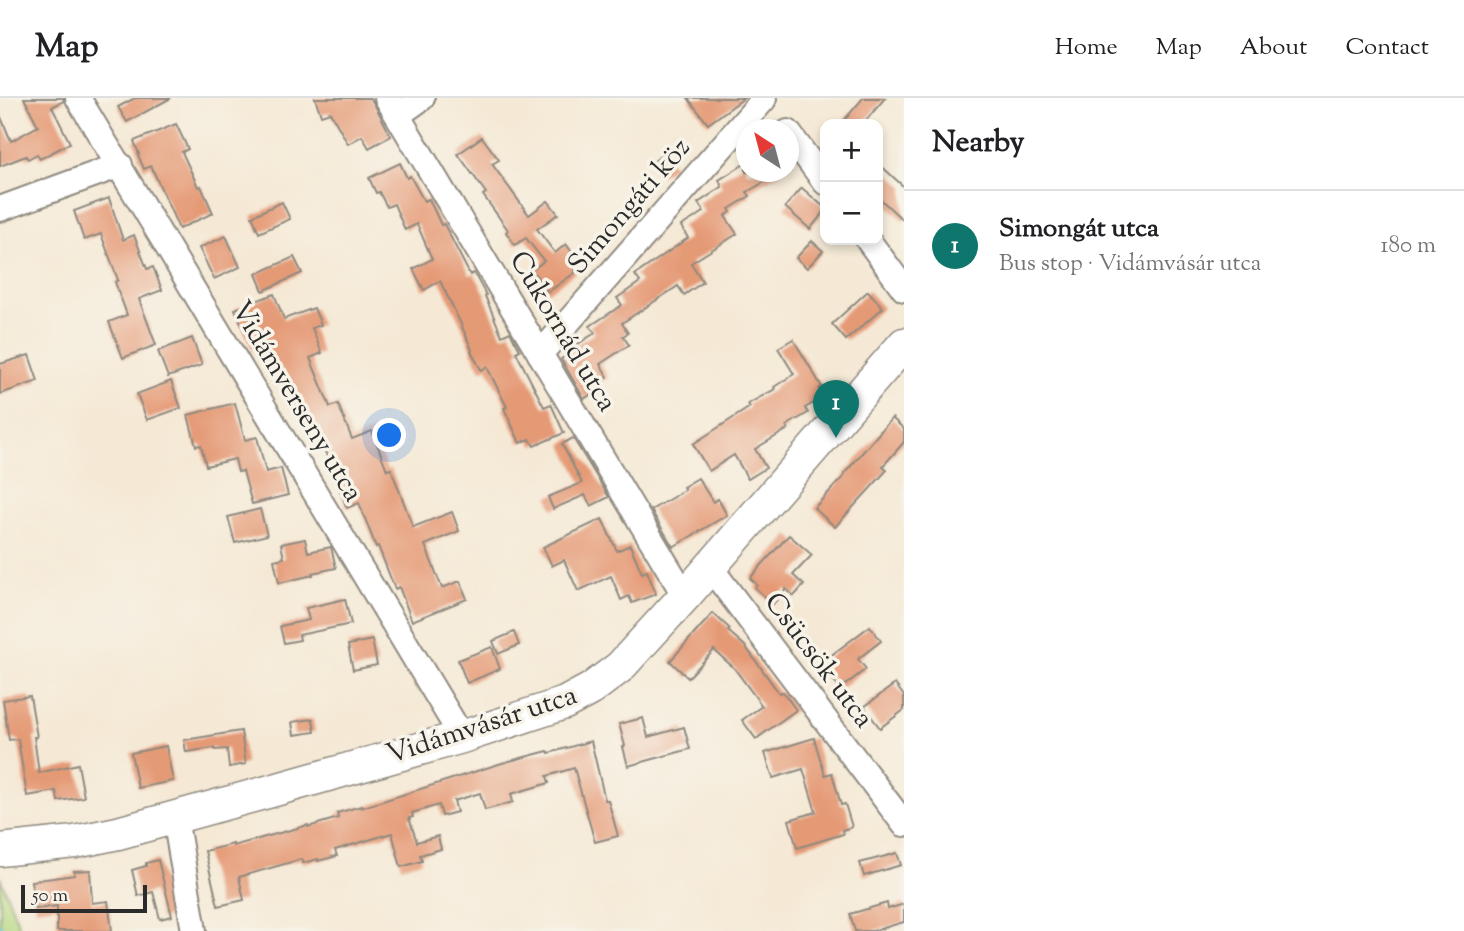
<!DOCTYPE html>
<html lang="en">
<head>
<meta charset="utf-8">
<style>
	:root { --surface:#fff; --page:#f2f2f2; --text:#202124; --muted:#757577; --line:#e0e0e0; --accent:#0f766e }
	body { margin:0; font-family:"Sorts Mill Goudy",serif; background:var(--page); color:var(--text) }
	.controls { position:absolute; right:21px; top:21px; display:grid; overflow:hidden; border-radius:14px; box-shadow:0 4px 10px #0003 }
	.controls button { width:63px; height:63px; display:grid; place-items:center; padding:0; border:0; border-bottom:2px solid var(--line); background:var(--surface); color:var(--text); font:35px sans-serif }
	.compass { position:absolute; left:736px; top:21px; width:63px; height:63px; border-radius:50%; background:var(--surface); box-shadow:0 4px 10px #0003; rotate:324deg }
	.scale { position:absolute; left:21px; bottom:18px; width:126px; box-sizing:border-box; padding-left:7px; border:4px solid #2b2b2b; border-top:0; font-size:19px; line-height:24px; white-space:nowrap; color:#2b2b2b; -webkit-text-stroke:5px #f7f3e8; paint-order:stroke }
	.you { position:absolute; left:390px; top:338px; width:24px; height:24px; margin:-18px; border:5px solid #fff; border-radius:50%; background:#1a73e8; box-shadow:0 0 0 10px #1a73e833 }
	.badge { display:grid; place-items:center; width:46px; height:46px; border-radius:50%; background:var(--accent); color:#fff; font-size:23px; font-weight:700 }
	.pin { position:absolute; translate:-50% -58px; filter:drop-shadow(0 2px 4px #0008) }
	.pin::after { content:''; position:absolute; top:37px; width:24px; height:21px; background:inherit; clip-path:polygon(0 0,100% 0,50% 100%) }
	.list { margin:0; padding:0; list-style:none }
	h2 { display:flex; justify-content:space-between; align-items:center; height:91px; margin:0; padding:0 28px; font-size:30px }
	h2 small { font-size:23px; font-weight:400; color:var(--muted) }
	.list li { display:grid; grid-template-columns:46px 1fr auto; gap:21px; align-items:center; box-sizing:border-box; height:112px; padding:0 28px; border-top:2px solid var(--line) }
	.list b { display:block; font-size:26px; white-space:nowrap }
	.list p { margin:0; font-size:23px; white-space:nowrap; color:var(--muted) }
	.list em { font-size:23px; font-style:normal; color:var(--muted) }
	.map { position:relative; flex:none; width:904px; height:833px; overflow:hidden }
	header { display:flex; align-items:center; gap:42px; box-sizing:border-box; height:98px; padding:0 35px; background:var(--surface); border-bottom:2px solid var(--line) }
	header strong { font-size:33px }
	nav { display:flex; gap:38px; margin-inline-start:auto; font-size:24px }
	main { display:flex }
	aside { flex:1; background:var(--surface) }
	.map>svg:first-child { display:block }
	.green { fill:#b6d982; stroke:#708256; stroke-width:2 }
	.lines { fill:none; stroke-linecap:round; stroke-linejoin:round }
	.stream { stroke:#56c4cb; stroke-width:5 }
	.building { fill:#e59a76 }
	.minor-casing { stroke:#908a80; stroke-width:28 }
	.major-casing { stroke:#908a80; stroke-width:35 }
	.minor { stroke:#fff; stroke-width:24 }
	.major { stroke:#fff; stroke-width:32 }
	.labels { text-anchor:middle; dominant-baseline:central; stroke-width:7; stroke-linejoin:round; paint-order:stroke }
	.street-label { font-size:28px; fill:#2b2b2b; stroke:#f7f3e8 }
</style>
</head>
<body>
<header>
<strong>Map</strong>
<nav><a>Home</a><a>Map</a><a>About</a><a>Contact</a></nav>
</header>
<main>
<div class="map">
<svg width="904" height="833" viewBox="0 0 904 833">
	<rect width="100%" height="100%" fill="#f7f3e8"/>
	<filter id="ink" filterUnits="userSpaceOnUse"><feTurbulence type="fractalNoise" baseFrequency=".0143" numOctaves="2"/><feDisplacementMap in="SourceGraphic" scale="14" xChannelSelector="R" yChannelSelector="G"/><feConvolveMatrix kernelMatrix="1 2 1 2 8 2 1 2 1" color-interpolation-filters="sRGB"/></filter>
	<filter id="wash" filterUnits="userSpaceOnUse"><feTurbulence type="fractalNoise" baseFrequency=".00686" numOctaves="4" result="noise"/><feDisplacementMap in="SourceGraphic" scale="28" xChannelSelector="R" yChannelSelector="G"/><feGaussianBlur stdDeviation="1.57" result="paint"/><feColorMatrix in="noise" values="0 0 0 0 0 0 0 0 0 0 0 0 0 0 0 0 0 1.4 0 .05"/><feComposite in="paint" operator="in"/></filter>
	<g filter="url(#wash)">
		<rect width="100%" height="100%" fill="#f5e9d5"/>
		<path class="green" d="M0,779L21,833H0Z"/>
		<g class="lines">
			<path class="stream" d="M0,828L2,833"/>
		</g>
		<g id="blocks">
			<g class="building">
				<path d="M24,0H63L64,3L52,9L70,45L40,61L37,56L28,61L26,58L0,68V17L11,43L38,28Z"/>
				<path d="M135,0H171L127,24L118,9Z"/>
				<path d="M315,0H371L391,38L369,50L362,38L348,46L330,14L321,17Z"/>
				<path d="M688,0H744L708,26Z"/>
				<path d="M863,0H885L863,26H841Z"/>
				<path d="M176,26L188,51L182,54L198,89L201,88L213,115L179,131L151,68L144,71L138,57L139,56L134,43Z"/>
				<path d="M482,39L499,62L492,66L529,117L548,103L558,116L537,131L555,155L566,146L578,163L572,168L576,174L548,194L532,172L544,163L526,140L515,147L506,134L508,132L483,97L486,95L458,56Z"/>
				<path d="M664,55L674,68L660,78L651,66Z"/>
				<path d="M400,65L407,80L410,78L424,103L429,101L441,127L444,126L470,177L474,175L486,197L485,198L502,238L510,234L520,252L516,254L544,309L551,306L564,335L534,348L530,341L520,345L504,310L507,309L487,269L481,272L471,253L472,252L460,224L440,183L424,192L413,171L432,161L417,126L405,132L394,106L387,109L379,94L376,95L369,80Z"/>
				<path d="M746,65V74H782L747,94L750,98L729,111L731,114L725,118L737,136L691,165L703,184L684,197L678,188L622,225L628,235L623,238L629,247L600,266L608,279L596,287L599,291L584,301L561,261L569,256L567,253L595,235L590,228L622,207L617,200L640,184L635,177L688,140L681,128L704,114L698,105L722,89L719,82Z"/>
				<path d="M878,65L904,89V123L878,99Z"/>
				<path d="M802,90L825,110V113L810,131L785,109Z"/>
				<path d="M109,100L123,142L134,137L147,171L153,169L162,192L139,201L156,247L123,260L109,224L127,217L115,184L118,182L101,136L84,142L74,113Z"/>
				<path d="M282,104L290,121L259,135L252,118Z"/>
				<path d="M226,138L240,169L214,181L199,150Z"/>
				<path d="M812,143L823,153L807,170L796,160Z"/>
				<path d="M294,159L302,175L263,193L256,176Z"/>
				<path d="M868,193L883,210L846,242L832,226Z"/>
				<path d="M274,196L284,221L314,210L321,227L312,230L322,255L310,260L330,309L338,306L352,341L372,333L387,372L391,371L413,429L452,414L459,433L425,447L442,490L460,483L467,501L412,523L399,489L395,491L378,448L376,449L359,405L347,410L321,343L313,346L282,271L270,276L260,251L253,254L235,211Z"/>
				<path d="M192,240L202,267L168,279L158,253Z"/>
				<path d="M793,241L822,289L819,291L824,299L805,310L808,315L786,328L788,331L755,351L766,370L748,381L734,357L709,373L693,346L750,309L748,306L775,291L774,289L794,276L778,250Z"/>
				<path d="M29,257L38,283L0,296V266Z"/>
				<path d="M171,283L181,310L147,322L137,296Z"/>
				<path d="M235,305L245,342L257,339L266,374L281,370L288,397L252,406L243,373L238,374L235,361L206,368L201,347L196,348L188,317Z"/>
				<path d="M892,320L904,331V344L883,368L887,372L835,429L814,410L845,377L844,376Z"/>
				<path d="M573,340L609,399L591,408L585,397L553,411L548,399L582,385L562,346Z"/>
				<path d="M698,380L713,404L718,401L727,417L673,449L651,412L685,392L683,389Z"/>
				<path d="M260,411L267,437L235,445L228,419Z"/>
				<path d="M602,421L617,453L630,447L642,475L647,473L656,496L632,505L629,498L621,502L611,478L578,493L564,462L552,468L543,449Z"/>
				<path d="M789,437L812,457L793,477L804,487L794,498L786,491L773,506L755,490L757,487L750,480Z"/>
				<path d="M305,441L308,454L331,449L336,470L312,475L313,477L279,485L274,462L284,460L281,446Z"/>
				<path d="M345,501L351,526L299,537L300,542L284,545L280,528L309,522L306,510Z"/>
				<path d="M713,515L730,531L728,533L745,548L779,595L783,594L796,612L756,641L742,622L762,608L734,570L714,552L688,580L670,563Z"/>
				<path d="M870,528L881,543L858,561L866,571L840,591L821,565Z"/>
				<path d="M514,534L519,547L498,556L493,543Z"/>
				<path d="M372,542L377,567L353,572L348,547Z"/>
				<path d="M492,549L500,571L467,585L458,562Z"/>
				<path d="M895,586L904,598V612L880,630L864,609Z"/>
				<path d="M30,598L37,639H34L39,675L78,666L84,699L58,703L56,693L27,698L18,641L9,642L3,602Z"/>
				<path d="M643,620L648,639L684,629L690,651L628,668L623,649L625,648L619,626Z"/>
				<path d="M313,621L315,634L294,637L292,624Z"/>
				<path d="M241,633L246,666L229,669L227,651L215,652L214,650L186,654L184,642Z"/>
				<path d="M814,640L825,677L832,675L841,707L845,706L852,729L842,732L843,736L797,750L789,722L816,714L803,671L773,680L765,655Z"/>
				<path d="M591,643L605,702H608L618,738L595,744L574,670L547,678L549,685L511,696L513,704L485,712L480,695L454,703L457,714L442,718L439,707L412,715L413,719L409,720L417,744L438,738L441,751L420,757L422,763L401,769L392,735L335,752L337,758L318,763V761L303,765L302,761L239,779L244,802L218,808L205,753L233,746V748L308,727V729L338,720L337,715L361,708V710L502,665L548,653L549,655Z"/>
				<path d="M166,648L173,683L138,690L131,655Z"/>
				<path d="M897,755L901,767L864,778L860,765Z"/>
				<path d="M158,762L172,818L160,821L153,794L138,798L132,772L146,768V765Z"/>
				<path d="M90,772L92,805L108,803L112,833H57V808L35,811L31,783L75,777L74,773Z"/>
				<path d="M887,805L888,811L904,806V824L873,833H855L850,816Z"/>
			</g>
		</g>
	</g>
	<g filter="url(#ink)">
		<use href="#blocks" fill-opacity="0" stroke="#908a80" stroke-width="2"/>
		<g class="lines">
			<defs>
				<g id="minor">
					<path d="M78,0L462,639"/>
					<path d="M387,0L685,498"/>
					<path d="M398,17L422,0"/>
					<path d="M788,34L825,84"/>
					<path d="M0,111L120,67"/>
					<path d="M868,142L904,191"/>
					<path d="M540,256L764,1"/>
					<path d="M710,469L904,726"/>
					<path d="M175,719L194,833"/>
				</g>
				<path id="major" d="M0,752L75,744L118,735L271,693L462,639L565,605L591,591L620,569L685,498L904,246"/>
			</defs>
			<use href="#minor" class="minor-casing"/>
			<use href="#major" class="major-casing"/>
			<use href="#minor" class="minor"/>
			<use href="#major" class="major"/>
		</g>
	</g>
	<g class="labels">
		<g class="street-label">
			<text transform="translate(630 109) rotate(-49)">Simongáti köz</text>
			<text transform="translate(562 234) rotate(59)">Cukornád utca</text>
			<text transform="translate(296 304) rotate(59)">Vidámverseny utca</text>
			<text transform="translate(818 563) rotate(53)">Csücsök utca</text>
			<text transform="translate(482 628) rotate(-18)">Vidámvásár utca</text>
		</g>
	</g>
</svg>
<div class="controls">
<button>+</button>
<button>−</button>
</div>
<svg class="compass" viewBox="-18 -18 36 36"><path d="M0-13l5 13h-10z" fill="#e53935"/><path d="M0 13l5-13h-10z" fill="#757577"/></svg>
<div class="scale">50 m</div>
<div class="you"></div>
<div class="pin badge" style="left:836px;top:340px">1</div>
</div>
<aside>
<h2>Nearby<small></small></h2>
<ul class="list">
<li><span class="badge">1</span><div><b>Simongát utca</b><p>Bus stop · Vidámvásár utca</p></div><em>180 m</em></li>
</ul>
</aside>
</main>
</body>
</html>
